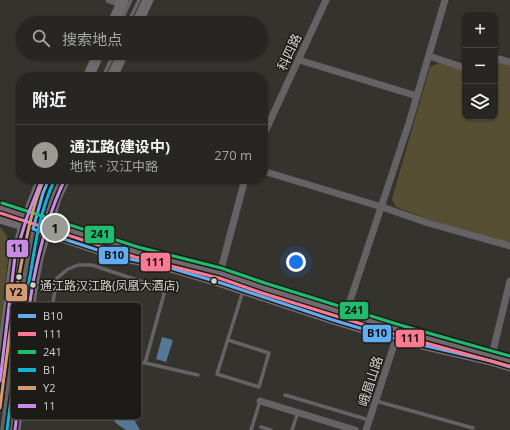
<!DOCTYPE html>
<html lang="zh">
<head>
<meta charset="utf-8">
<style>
	:root { --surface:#272622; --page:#2f2e2a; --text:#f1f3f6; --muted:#a4a5a5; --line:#434340; --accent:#9b9a94 }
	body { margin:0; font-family:"Open Sans","Noto Sans SC",sans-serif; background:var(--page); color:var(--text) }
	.controls { position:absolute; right:12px; top:12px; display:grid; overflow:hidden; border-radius:8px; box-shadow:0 1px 3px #0004 }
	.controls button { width:36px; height:36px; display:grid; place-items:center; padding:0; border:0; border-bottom:1px solid var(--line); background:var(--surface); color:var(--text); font:20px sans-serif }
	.you { position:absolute; left:296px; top:262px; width:14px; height:14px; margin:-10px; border:3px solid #fff; border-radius:50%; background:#1a73e8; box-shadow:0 0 0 6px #1a73e833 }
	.badge { display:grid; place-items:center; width:26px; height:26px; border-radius:50%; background:var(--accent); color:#111; font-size:13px; font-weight:700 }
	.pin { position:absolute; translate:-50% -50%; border:2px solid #fff; box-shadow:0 1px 4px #0006 }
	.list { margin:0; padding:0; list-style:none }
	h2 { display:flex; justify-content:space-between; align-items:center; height:52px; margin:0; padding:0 16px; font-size:17px }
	h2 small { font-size:13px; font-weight:400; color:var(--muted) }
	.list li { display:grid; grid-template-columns:26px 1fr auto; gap:12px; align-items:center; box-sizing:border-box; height:60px; padding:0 16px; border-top:1px solid var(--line) }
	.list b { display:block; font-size:15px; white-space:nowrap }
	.list p { margin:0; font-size:13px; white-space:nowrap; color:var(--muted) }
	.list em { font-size:13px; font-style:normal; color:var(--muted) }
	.icon { flex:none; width:22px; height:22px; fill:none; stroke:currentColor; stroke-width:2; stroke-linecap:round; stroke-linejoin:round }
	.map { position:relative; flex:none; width:510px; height:430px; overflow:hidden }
	.search { position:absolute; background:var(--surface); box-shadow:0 1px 3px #0004; left:16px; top:16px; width:252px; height:44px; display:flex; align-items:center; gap:10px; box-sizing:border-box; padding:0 14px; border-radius:22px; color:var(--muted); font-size:15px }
	.panel { position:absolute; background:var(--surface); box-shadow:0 1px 3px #0004; left:16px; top:72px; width:252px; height:112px; border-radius:16px }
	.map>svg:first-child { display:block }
	.green { fill:#574f34 }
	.water { fill:#577796 }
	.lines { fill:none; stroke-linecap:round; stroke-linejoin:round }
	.service { stroke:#656164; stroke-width:3.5 }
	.minor { stroke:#656164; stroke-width:7 }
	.secondary { stroke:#706a6f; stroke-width:9 }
	.primary { stroke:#6e696d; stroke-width:11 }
	.bus-1-casing { stroke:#1d1b17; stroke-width:6 }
	.bus-2-casing { stroke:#1d1b17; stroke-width:6 }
	.bus-3-casing { stroke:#1d1b17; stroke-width:6 }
	.bus-4-casing { stroke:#1d1b17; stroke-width:6 }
	.bus-5-casing { stroke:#1d1b17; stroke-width:6 }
	.bus-6-casing { stroke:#1d1b17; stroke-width:6 }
	.bus-1 { stroke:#60acee; stroke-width:3 }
	.bus-2 { stroke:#fe7a93; stroke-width:3 }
	.bus-3 { stroke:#20bc6c; stroke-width:3 }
	.bus-4 { stroke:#13b2d5; stroke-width:3 }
	.bus-5 { stroke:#d39c74; stroke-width:3 }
	.bus-6 { stroke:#ca8be6; stroke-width:3 }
	.bus-dot { fill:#d3d1cb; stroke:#1d1b17; stroke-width:1.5 }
	.labels { text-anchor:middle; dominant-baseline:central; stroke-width:3; stroke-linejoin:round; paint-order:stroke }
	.bus-label { font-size:12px; fill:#d3d1cb; stroke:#1d1b17; text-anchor:start }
	.street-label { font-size:13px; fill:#d3d1cb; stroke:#1d1b17 }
	.key { fill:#1d1b17; stroke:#54524d; stroke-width:1 }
	.key-label { font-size:11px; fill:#d3d1cb }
	.line-badge { stroke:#1d1b17; stroke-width:1.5 }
	.pale-badge-label { font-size:11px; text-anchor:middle; font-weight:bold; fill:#111 }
</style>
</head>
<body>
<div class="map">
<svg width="510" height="430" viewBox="0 0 510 430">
	<rect width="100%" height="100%" fill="#34332d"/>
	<g class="green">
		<path d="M495,61L510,65V241L507,242L430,220L396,207L392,199L430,67L439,63L465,71V117H495Z"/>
		<path d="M0,227C7,234 9,240 9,250L0,328Z"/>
	</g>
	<g class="water">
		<path d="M162,337L173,340L166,362L156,359Z"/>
		<path d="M0,348L49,359L98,366L99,384L105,392L119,400H129V411L140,430H126L117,424L99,403L69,375L43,368L0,361Z"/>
	</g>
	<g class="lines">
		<g class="service">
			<path d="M120,23L131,0"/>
			<path d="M128,23L139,0"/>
			<path d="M103,77L114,53"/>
			<path d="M39,219L47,192L52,179"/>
			<path d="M30,326L48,328"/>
			<path d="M228,340L269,353L259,387L217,374L243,291"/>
			<path d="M145,363L164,294L161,288L92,265H78L68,269L57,278L45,350L145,363L198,375"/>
			<path d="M16,371L20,317L25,287L36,231"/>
			<path d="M285,395L369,420"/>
			<path d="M376,401L473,428"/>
			<path d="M261,427L271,430"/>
			<path d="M2,430C10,374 16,317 27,261C32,233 37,205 49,179"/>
			<path d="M251,430L260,401"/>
			<path d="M292,430L298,412"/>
		</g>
		<g class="minor">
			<path d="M109,0L122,4"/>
			<path d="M429,56L465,68"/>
			<path d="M495,58L510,62"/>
			<path d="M299,60L417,96"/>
			<path d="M263,136L326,0"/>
			<path d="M263,171L382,207L428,223L510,246"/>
			<path d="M220,273L245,179"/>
			<path d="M346,313L409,123L445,0"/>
			<path d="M492,355L510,281"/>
			<path d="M260,401L355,430"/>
			<path d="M366,430L396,339"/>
		</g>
		<g class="secondary">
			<path d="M0,208L137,252L220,273L263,288L346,313L399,330L510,361"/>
			<path d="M0,219L59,237L116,256L167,267L218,282L333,320L396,339L491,361L510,367"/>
		</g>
		<g class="primary">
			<path d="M113,23L123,0"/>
			<path d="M137,23L148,0"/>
			<path d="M88,77L99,53"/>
			<path d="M112,77L123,53"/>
			<path d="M0,381L6,326L15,256L27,217L42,179"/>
			<path d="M15,430L28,317L32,290L38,258L56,198L65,179"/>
		</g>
		<defs>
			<path id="bus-1" d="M49,179L43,193L33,229L116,256L167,267L218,282L333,320L396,339L491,361L510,367"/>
			<path id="bus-2" d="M0,213L135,257L219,278L262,293L397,335L509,366"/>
			<path id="bus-3" d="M2,203L138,247L221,268L265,283L400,325L510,356"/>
			<path id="bus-4" d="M7,430C14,376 21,323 31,270C36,239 41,209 54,181"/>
			<path id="bus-5" d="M0,408C6,360 12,312 21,265C27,236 32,207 44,179"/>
			<g id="bus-6">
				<path d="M0,381L15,256L27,217L42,179"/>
				<path d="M15,430C25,346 28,256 65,179"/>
			</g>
		</defs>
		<use href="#bus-1" class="bus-1-casing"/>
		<use href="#bus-2" class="bus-2-casing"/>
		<use href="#bus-3" class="bus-3-casing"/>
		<use href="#bus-4" class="bus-4-casing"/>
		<use href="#bus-5" class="bus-5-casing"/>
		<use href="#bus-6" class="bus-6-casing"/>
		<use href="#bus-1" class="bus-1"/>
		<use href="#bus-2" class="bus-2"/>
		<use href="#bus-3" class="bus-3"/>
		<use href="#bus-4" class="bus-4"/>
		<use href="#bus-5" class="bus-5"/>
		<use href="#bus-6" class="bus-6"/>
	</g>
	<g class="bus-dot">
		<circle cx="19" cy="277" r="3.5"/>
		<circle cx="214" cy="281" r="3.5"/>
		<circle cx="33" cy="285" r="3.5"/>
	</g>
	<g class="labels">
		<g class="bus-label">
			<text x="40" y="285">通江路汉江路(凤凰大酒店)</text>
		</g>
		<g class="street-label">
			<text transform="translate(289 52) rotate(-65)">科四路</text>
			<text transform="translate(370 381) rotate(-72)">峨眉山路</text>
		</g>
	</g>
	<rect x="10" y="302" width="132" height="118" rx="6" class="key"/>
	<rect x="18" y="314" width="18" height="4" fill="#60acee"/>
	<rect x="18" y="332" width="18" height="4" fill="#fe7a93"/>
	<rect x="18" y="350" width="18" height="4" fill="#20bc6c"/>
	<rect x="18" y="368" width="18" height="4" fill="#13b2d5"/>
	<rect x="18" y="386" width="18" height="4" fill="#d39c74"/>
	<rect x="18" y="404" width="18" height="4" fill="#ca8be6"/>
	<g class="key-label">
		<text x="43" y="320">B10</text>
		<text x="43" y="338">111</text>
		<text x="43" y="356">241</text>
		<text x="43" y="374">B1</text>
		<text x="43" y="392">Y2</text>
		<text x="43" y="410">11</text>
	</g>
	<g class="line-badge">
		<rect x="84" y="225" width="31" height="19" rx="4" fill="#20bc6c"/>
		<rect x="6" y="239" width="23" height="19" rx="4" fill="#ca8be6"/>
		<rect x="98" y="246" width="31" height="19" rx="4" fill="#60acee"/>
		<rect x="140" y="252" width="31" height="20" rx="4" fill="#fe7a93"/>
		<rect x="5" y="283" width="23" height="19" rx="4" fill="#d39c74"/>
		<rect x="339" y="301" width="30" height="19" rx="4" fill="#20bc6c"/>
		<rect x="362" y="324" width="30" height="19" rx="4" fill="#60acee"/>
		<rect x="395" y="329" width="30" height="19" rx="4" fill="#fe7a93"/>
	</g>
	<g class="pale-badge-label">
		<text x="100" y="238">241</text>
		<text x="17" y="252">11</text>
		<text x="114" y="259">B10</text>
		<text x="155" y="266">111</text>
		<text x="16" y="296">Y2</text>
		<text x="354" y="314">241</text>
		<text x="377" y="337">B10</text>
		<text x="410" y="342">111</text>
	</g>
</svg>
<div class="controls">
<button>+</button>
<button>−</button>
<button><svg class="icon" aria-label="layers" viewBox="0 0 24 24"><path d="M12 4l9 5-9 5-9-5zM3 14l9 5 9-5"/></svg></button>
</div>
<div class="you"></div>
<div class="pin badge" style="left:55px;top:228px">1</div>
<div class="search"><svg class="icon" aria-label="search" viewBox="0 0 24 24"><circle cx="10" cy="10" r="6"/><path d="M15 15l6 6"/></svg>搜索地点</div>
<section class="panel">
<h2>附近<small></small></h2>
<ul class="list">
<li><span class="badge">1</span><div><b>通江路(建设中)</b><p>地铁 · 汉江中路</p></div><em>270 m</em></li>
</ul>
</section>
</div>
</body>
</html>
